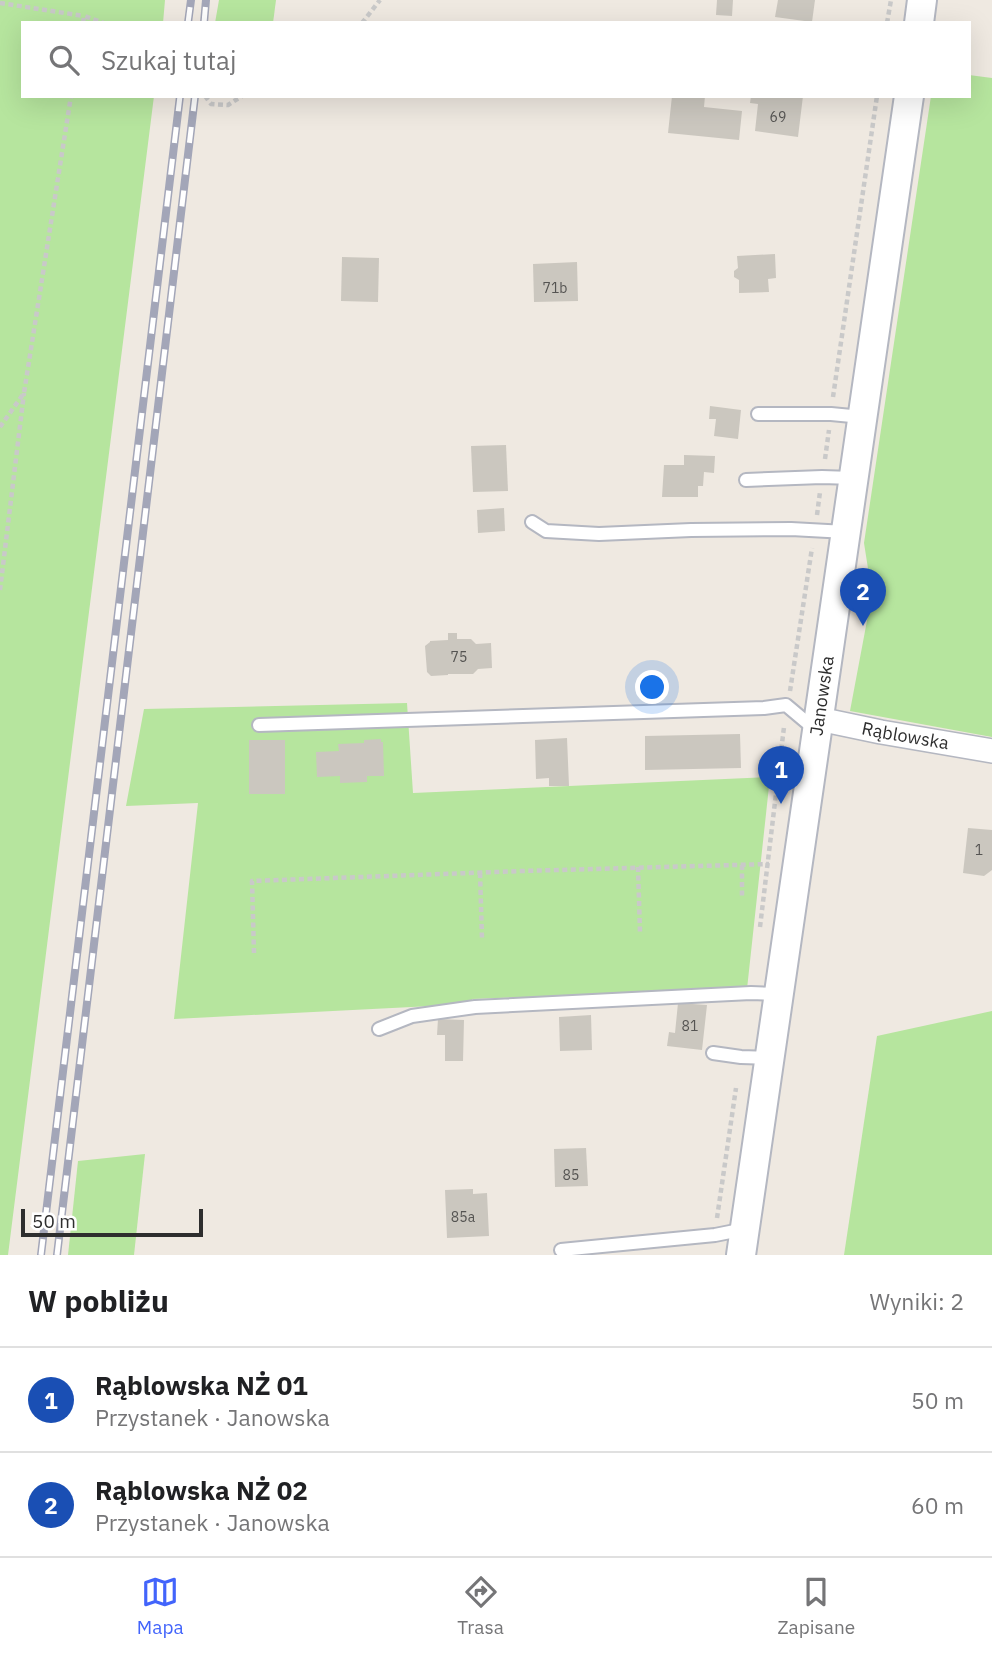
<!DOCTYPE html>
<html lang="pl">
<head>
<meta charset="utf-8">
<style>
	body { margin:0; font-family:"IBM Plex Sans",sans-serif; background:#f6f6f6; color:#202124 }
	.scale { position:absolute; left:21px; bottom:18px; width:182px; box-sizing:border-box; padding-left:7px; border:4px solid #2e2e2e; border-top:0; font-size:19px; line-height:24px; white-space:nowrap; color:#2e2e2e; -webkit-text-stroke:5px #fff; paint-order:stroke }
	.you { position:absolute; left:653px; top:688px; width:24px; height:24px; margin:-18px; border:5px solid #fff; border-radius:50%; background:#1a73e8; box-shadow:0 0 0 10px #1a73e833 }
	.badge { display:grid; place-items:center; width:46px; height:46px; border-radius:50%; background:#4264fb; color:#fff; font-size:23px; font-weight:700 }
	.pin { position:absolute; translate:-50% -58px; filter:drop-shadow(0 2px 4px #0008) }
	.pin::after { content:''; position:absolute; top:37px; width:24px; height:21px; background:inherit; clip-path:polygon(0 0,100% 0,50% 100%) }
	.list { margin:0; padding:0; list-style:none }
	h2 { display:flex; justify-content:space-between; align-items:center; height:91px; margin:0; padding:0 28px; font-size:30px }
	h2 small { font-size:23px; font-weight:400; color:#757577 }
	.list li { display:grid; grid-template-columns:46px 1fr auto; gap:21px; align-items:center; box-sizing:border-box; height:105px; padding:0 28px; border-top:2px solid #e0e0e0 }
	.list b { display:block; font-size:26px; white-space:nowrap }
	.list p { margin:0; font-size:23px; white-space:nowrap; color:#757577 }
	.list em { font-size:23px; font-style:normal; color:#757577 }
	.icon { flex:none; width:38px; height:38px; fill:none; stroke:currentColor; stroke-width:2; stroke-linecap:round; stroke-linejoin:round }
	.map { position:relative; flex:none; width:992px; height:1255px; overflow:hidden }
	.search { position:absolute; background:#fff; box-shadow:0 7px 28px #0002; left:21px; right:21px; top:21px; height:77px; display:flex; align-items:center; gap:18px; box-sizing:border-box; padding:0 24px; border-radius:0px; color:#757577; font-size:26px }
	.sheet { height:301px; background:#fff }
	nav { display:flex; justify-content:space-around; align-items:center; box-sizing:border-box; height:98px; border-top:2px solid #e0e0e0; background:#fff; font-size:19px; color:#757577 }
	nav a { display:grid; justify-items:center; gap:4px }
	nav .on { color:#4264fb }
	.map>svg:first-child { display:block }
</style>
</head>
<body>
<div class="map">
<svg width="992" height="1255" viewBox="0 0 992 1255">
	<rect width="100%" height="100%" fill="#efe9e1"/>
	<g fill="#b6e59e">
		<path d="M0,0H165L163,23H23V96H154L8,1255H0Z"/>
		<path d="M219,0H276L273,23H215Z"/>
		<path d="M969,75L992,78V737L850,711L872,594L864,543L931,96H969Z"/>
		<path d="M407,703L413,793L770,777L747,989L472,999L471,1004L174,1019L198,803L126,806L144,709Z"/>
		<path d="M992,1011V1255H844L877,1036Z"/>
		<path d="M145,1154L134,1255H68L78,1161Z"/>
	</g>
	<g fill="#cbc7bf">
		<path d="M717,0H733L732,16L716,15Z"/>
		<path d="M778,0H815L812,22L775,17Z"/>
		<path d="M672,96H705L704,107L742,111L739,140L668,133Z"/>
		<path d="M751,96H803L798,137L755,131L758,104L750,103Z"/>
		<path d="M775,254L776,278L768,279L769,292L739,293V280L734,277V271L738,268L737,256Z"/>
		<path d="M342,257L379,258L378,302L341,301Z"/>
		<path d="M577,262L578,301L534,302L533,264Z"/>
		<path d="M710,406L741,410L738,439L714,436L716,419H709Z"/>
		<path d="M506,445L508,491L473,492L471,446Z"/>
		<path d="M684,455L715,456L714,473L704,472L703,486H698V497H662L664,465H684Z"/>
		<path d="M504,508L505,531L478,533L477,510Z"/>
		<path d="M448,633H457V639H471L476,644L491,643L492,668L478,669L473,674H448V675L431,676L427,672L425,646L430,642V641L448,640Z"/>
		<path d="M740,734L741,768L645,770V736Z"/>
		<path d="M567,738L569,786H549V778L536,779L535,740Z"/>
		<path d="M381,739V742H383L384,776H367V782L340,783V776L317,777L316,752L339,751L338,744L364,743V740Z"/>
		<rect x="249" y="740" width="36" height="54"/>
		<path d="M968,828L992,830V870L984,876L963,873Z"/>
		<path d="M678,1003L707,1005L702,1050L667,1046L669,1032L675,1033Z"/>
		<path d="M591,1015L592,1050L560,1051L559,1017Z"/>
		<path d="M438,1019L464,1020L463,1061H445V1035H437Z"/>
		<path d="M586,1148L588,1186L555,1187L554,1149Z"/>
		<path d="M473,1189V1194L487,1193L489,1236L447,1238L445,1190Z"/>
	</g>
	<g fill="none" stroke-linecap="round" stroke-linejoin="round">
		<g stroke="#b4b7c1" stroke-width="16">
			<g id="service">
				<path d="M758,414H831L862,417"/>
				<path d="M746,480L822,477L853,478"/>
				<path d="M532,522L546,531L599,534L691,530L791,529L846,532"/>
				<path d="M259,725L764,708L786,705L817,731"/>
				<path d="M379,1029L412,1016L475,1007L751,993L779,994"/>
				<path d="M713,1053L741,1057L770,1058"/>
				<path d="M561,1250L715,1235L745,1229"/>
			</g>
		</g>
		<g stroke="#b4b7c1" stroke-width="26">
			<g id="minor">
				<path id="s1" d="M819,719L881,732L992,751"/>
			</g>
		</g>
		<g stroke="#b4b7c1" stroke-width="32">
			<g id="tertiary">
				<path d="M919,23L922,0"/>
				<path id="s2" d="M741,1255L909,96"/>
			</g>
		</g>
		<g stroke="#c9c9c9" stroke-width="4.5" stroke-dasharray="5 3.5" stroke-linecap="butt">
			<path d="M0,3L84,16"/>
			<path d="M83,23L84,16L104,23"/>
			<path d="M362,23L380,0"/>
			<path d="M887,23L891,0"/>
			<path d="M205,96L211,104L228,105L242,96"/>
			<path d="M833,397L877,96"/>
			<path d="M0,427L24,393L71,96"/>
			<path d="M825,459L829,430"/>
			<path d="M817,515L820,492"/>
			<path d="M0,590L24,393"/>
			<path d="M790,691L812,548"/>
			<path d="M742,865V899"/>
			<path d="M638,867L640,932"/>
			<path d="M480,873L482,938"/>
			<path d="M760,927L784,727"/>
			<path d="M254,953L252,881L523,871L769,864"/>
			<path d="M717,1218L736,1088"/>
		</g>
		<use href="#service" stroke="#fff" stroke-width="12"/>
		<use href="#minor" stroke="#fff" stroke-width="23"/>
		<use href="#tertiary" stroke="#fff" stroke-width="28"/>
		<g stroke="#a3a6b8" stroke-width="8">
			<g id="rail">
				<path d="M188,23L191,0"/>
				<path d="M204,23L206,0"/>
				<path d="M41,1255L180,96"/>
				<path d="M57,1255L195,96"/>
			</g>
		</g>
		<use href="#rail" stroke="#fff" stroke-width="5" stroke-dasharray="16" stroke-linecap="butt"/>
	</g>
	<g text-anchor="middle" stroke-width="6" stroke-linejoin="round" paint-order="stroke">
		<g font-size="14" fill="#555452">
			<text x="778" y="122">69</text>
			<text x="555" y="293">71b</text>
			<text x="459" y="662">75</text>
			<text x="979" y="855">1</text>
			<text x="690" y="1031">81</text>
			<text x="571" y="1180">85</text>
			<text x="463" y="1222">85a</text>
		</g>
		<g font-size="18" fill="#2e2e2e" stroke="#fff">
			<text dy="6" stroke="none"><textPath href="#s2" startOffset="565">Janowska</textPath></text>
			<text dy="6" stroke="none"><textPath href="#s1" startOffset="88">Rąblowska</textPath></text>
		</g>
	</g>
</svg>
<div class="scale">50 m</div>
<div class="you"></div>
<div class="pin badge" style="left:781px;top:804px;background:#1a4fb4">1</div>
<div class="pin badge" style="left:863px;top:626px;background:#1a4fb4">2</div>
<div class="search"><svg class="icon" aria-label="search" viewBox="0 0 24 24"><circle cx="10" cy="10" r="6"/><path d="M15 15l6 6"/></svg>Szukaj tutaj</div>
</div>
<section class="sheet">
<h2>W pobliżu<small>Wyniki: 2</small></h2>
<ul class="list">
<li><span class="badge" style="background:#1a4fb4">1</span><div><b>Rąblowska NŻ 01</b><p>Przystanek · Janowska</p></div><em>50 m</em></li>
<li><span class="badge" style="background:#1a4fb4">2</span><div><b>Rąblowska NŻ 02</b><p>Przystanek · Janowska</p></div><em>60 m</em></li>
</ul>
</section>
<nav>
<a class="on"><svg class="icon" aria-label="map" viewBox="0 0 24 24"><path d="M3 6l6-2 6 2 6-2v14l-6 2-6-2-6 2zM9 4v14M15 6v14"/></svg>Mapa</a>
<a><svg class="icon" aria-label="directions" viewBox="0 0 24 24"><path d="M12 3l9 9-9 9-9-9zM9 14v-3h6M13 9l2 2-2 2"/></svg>Trasa</a>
<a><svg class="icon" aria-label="saved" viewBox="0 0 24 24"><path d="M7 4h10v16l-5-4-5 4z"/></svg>Zapisane</a>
</nav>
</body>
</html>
